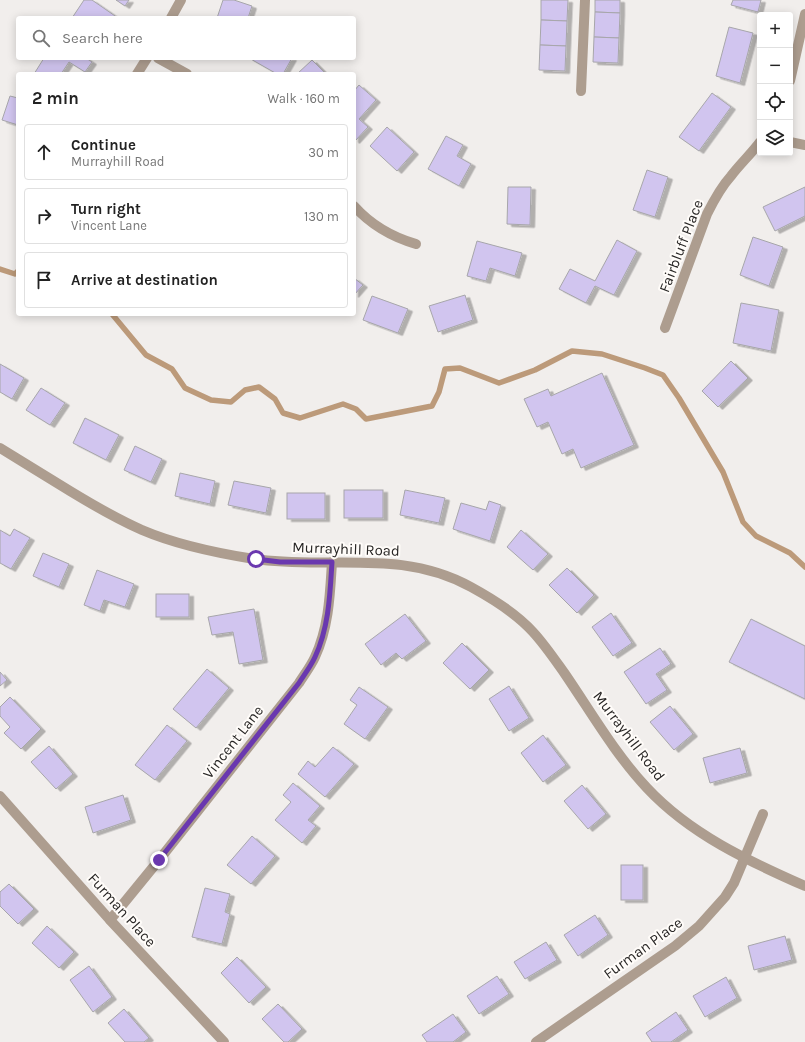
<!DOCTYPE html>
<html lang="en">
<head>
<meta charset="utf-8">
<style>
	body { margin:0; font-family:Karla,sans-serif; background:#f6f6f6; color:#222 }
	.controls { position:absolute; right:12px; top:12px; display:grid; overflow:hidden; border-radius:4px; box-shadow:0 2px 10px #0003 }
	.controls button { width:36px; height:36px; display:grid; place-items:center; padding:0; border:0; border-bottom:1px solid #e0e0e0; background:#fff; color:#222; font:20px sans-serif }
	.stop { position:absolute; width:12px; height:12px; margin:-9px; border:3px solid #6a38af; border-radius:50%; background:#fff }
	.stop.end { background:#6a38af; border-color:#fff; box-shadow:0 1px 4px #0008 }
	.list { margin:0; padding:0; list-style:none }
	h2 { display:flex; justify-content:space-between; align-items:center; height:52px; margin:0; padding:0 16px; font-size:17px }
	h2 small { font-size:13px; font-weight:400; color:#767676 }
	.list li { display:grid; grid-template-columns:26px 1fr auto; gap:12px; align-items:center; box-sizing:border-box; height:56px; margin:0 8px 8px; padding:0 8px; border:1px solid #e0e0e0; border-radius:4px }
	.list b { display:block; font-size:15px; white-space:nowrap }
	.list p { margin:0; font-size:13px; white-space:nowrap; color:#767676 }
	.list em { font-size:13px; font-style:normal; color:#767676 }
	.icon { flex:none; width:22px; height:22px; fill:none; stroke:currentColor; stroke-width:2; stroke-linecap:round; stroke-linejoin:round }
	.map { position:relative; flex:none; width:805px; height:1042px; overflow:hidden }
	.search { position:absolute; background:#fff; box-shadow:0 2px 10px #0003; left:16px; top:16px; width:340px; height:44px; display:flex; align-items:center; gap:10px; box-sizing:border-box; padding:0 14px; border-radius:4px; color:#767676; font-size:15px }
	.panel { position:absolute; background:#fff; box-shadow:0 2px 10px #0003; left:16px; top:72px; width:340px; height:244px; border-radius:4px }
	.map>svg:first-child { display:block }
</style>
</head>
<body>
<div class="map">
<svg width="805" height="1042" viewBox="0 0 805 1042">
	<defs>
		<filter id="shadow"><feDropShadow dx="4.5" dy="2.5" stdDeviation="0" flood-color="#0004"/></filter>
	</defs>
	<rect width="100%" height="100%" fill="#f1eeec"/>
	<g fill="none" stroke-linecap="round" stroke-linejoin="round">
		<g stroke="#bc9a7a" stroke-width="5.5">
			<path d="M0,269L15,274L18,271"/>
			<path d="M112,314L146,355L172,369L185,388L211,400L231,402L245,390L259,387L275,399L283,413L300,418L343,404L356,409L366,419L432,406L439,392L445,369L460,368L499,383L535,370L572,351L602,354L645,368L663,375L679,398L723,472L743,522L756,536L790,553L805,567"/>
		</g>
	</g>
	<g fill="#d1c5ef" stroke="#a7a6aa" filter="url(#shadow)">
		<path d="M84,0H92L118,18H72Z"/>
		<path d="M116,0H129L125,6Z"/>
		<path d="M223,0H234L252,6L248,18H217Z"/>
		<path d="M541,0H568L567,21L541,20Z"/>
		<path d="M595,0H620V13L595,12Z"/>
		<path d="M733,0H761L758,12L731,5Z"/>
		<path d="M595,12L620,13L619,38L594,37Z"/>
		<path d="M541,20L567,21L566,46L540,45Z"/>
		<path d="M729,27L753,33L740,83L716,76Z"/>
		<path d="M594,37L619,38L618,63L593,62Z"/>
		<path d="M540,45L566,46L565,71L539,70Z"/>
		<path d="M44,58H86L92,62L85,72L69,62L61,74H34Z"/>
		<path d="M249,58H292L283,74H277Z"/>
		<path d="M312,60L326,74H297Z"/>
		<path d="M359,85L376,100L359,119L368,127L355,141L354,140V91Z"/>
		<path d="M712,93L731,107L699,151L679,137Z"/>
		<path d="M10,96L18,98V125L2,120Z"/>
		<path d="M387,127L414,152L397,171L370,146Z"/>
		<path d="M446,136L463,145L457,156L471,164L459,186L428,169Z"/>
		<path d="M647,170L668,177L655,217L633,210Z"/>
		<path d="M508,187H531L530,225L507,224Z"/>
		<path d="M805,187V216L775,231L763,207Z"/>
		<path d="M753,237L783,247L769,286L740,275Z"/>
		<path d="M617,240L637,251L614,295L595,286L586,303L559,289L570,269L595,281Z"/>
		<path d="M477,241L522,253L515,276L490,268L486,281L467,276Z"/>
		<path d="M354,278L363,285L354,295Z"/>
		<path d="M465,295L473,320L438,332L429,306Z"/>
		<path d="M372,296L408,309L398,333L363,320Z"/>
		<path d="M741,303L779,310L771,351L733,343Z"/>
		<path d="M731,361L748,378L718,407L702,391Z"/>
		<path d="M0,364L24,378L12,399L0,392Z"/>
		<path d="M602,373L634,445L581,468L573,449L562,454L548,422L537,427L524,399L548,389L551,396Z"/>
		<path d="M41,388L65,403L50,425L26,410Z"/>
		<path d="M85,418L119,435L106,460L73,443Z"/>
		<path d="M135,446L162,459L151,482L124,470Z"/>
		<path d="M180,473L215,481L210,504L175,496Z"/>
		<path d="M234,481L271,488L266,513L228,505Z"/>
		<rect x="344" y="490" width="39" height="28"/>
		<path d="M405,490L445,498L439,523L400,515Z"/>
		<rect x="287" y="493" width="38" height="26"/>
		<path d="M489,501L501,505L490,541L453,529L461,503L486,510Z"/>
		<path d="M14,529L30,538L11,569L0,563V530L10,536Z"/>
		<path d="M521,530L548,554L533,570L507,547Z"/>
		<path d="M43,553L69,564L59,587L33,576Z"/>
		<path d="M567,568L594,595L577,613L549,585Z"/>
		<path d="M97,570L134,584L125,607L104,600L100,611L84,605Z"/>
		<rect x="156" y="594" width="33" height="23"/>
		<path d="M254,609L263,660L239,664L233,632L212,635L208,617Z"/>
		<path d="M611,613L632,643L613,656L592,627Z"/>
		<path d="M405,614L426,641L402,659L396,653L381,665L365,644Z"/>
		<path d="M751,619L805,646V699L729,662Z"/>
		<path d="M462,643L489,670L470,689L443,663Z"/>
		<path d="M660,648L671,664L656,674L667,690L646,704L624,672Z"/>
		<path d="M207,669L229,688L196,728L173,709Z"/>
		<path d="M0,672L7,680L0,686Z"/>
		<path d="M509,686L529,718L509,731L489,699Z"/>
		<path d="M359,687L388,707L365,739L344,724L357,705L350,700Z"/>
		<path d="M10,697L41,729L21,749L4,733L10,727L0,716V707Z"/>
		<path d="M670,706L693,734L674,750L650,722Z"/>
		<path d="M167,725L187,741L155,780L135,765Z"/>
		<path d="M543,735L566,765L543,782L521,753Z"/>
		<path d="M49,746L73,774L56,789L31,762Z"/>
		<path d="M333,747L354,764L325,797L298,774L308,761L315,767Z"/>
		<path d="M740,748L747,773L710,783L703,758Z"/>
		<path d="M293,783L320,806L308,820L316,826L302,843L275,820L291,802L283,795Z"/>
		<path d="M582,785L606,814L588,829L564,801Z"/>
		<path d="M123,795L131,820L93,833L85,807Z"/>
		<path d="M252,836L275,856L251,884L227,865Z"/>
		<rect x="621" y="865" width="22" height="35"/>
		<path d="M9,884L34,909L18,924L0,906V892Z"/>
		<path d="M205,888L230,894L225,912L230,914L222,944L192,937Z"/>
		<path d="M595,915L608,935L578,956L564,935Z"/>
		<path d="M47,926L74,952L59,968L32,943Z"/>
		<path d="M785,936L792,960L754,970L748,946Z"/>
		<path d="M546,942L557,960L525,979L514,962Z"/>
		<path d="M237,957L266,987L249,1003L221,973Z"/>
		<path d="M89,966L112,997L93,1012L70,980Z"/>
		<path d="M497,976L509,994L479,1014L467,996Z"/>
		<path d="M726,977L737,998L705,1017L693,996Z"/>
		<path d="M278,1004L302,1029L288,1042H284L262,1019Z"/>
		<path d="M124,1009L149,1038L144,1042H125L108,1023Z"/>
		<path d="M676,1012L688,1030L671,1042H652L646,1033Z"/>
		<path d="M453,1014L466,1032L453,1042H427L422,1035Z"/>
	</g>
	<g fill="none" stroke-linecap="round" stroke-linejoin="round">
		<g stroke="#ad9d8f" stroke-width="10">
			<path d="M171,18L181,0"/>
			<path d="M158,58L187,74"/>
			<path d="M137,74L147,58"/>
			<path d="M790,81L805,14"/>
			<path d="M581,91L585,0"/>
			<path d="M790,142L805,145"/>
			<path d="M354,206C371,225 392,237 416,244"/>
			<path d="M665,328L707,214C714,200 721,187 731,176C740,164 751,154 760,142"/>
			<path d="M0,448C23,462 47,477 70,491C93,505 117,519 142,530C177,545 216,553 254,559C328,570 401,548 471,587C493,599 516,613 533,632C545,645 555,660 565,674C591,712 615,754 647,788C690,834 748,861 805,886"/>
			<path d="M0,796L110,920L224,1042"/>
			<path d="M110,920L159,860L299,683C304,675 311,666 315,657C329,627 330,594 332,562"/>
			<path d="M536,1042L675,946L699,926L725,897L734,883L763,814"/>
		</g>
	</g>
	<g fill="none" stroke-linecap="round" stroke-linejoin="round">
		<path stroke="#6a38af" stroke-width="5" d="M159,860L299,683C304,675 311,666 315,657C329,627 330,594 332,562H280L256,559"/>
	</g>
	<g text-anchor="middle" stroke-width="4" stroke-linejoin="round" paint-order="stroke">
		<g font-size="15" fill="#282625" stroke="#fffcf9">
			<text transform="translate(681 246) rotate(-69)" y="5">Fairbluff Place</text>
			<text transform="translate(346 549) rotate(2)" y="5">Murrayhill Road</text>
			<text transform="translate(629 736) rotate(53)" y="5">Murrayhill Road</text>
			<text transform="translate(233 742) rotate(-52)" y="5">Vincent Lane</text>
			<text transform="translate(122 910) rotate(48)" y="5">Furman Place</text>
			<text transform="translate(643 948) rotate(-36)" y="5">Furman Place</text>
		</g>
	</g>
</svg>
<div class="controls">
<button>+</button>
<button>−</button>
<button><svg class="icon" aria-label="locate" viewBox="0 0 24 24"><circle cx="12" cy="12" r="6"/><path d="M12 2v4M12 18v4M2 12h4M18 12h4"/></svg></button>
<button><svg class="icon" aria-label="layers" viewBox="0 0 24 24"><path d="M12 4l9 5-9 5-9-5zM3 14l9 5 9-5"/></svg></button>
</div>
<div class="stop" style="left:256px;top:559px"></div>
<div class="stop end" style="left:159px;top:860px"></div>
<div class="search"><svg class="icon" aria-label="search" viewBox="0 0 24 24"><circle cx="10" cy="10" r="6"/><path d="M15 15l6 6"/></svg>Search here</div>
<section class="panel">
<h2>2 min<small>Walk · 160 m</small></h2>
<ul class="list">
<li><svg class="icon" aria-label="ahead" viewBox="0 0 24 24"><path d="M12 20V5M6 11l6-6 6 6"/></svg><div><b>Continue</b><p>Murrayhill Road</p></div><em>30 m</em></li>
<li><svg class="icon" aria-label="right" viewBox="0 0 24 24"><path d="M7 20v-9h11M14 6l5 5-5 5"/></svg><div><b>Turn right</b><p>Vincent Lane</p></div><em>130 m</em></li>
<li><svg class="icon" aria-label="arrive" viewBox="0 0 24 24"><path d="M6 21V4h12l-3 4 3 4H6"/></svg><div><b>Arrive at destination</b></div></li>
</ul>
</section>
</div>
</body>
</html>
